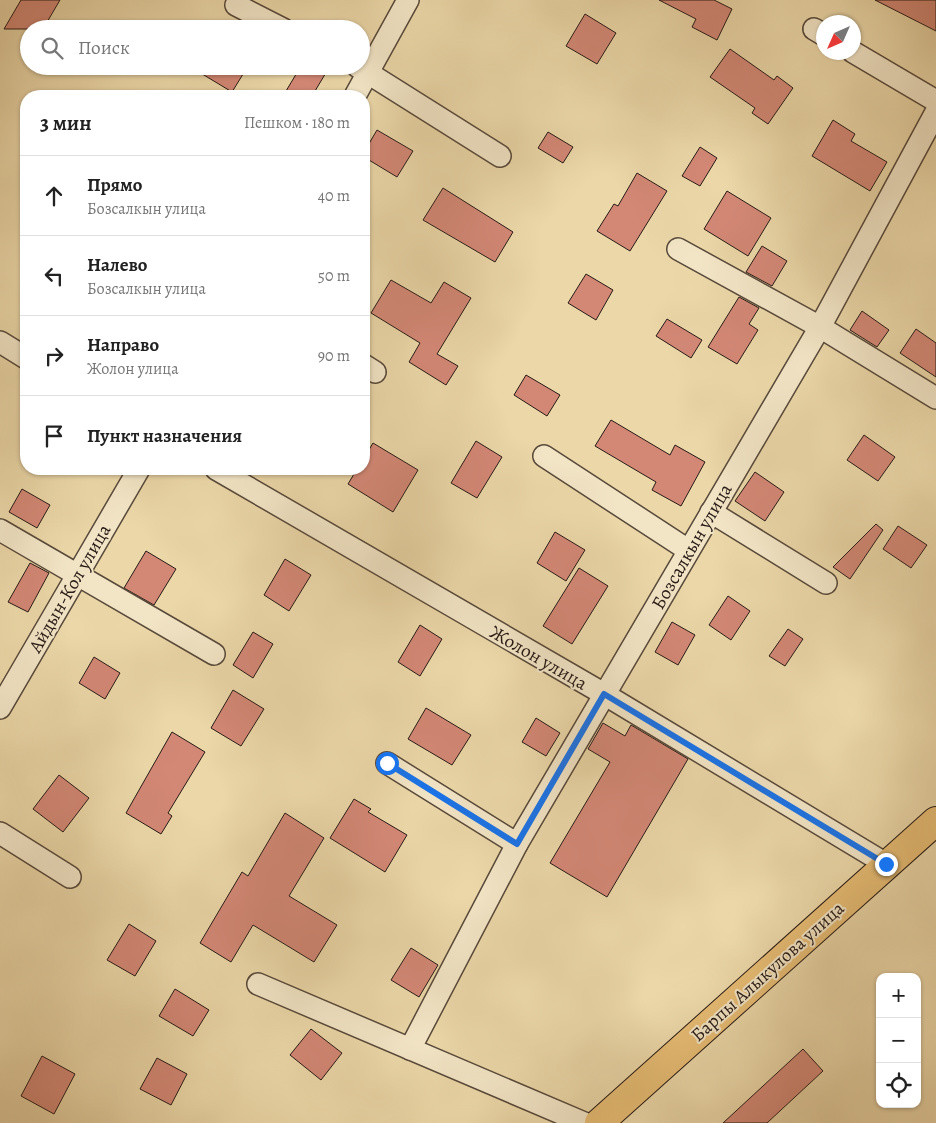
<!DOCTYPE html>
<html lang="ru">
<head>
<meta charset="utf-8">
<style>
	body { margin:0; font-family:Alegreya,serif; background:#f6f6f6; color:#222 }
	.controls { position:absolute; right:15px; bottom:15px; display:grid; overflow:hidden; border-radius:10px; box-shadow:0 1px 4px #0004 }
	.controls button { width:45px; height:45px; display:grid; place-items:center; padding:0; border:0; border-bottom:1px solid #e0e0e0; background:#fff; color:#222; font:25px sans-serif }
	.compass { position:absolute; left:816px; top:15px; width:45px; height:45px; border-radius:50%; background:#fff; box-shadow:0 1px 4px #0004; rotate:225deg }
	.stop { position:absolute; width:15px; height:15px; margin:-11px; border:4px solid #1a73e8; border-radius:50%; background:#fff }
	.stop.end { background:#1a73e8; border-color:#fff; box-shadow:0 1px 5px #0008 }
	.list { margin:0; padding:0; list-style:none }
	h2 { display:flex; justify-content:space-between; align-items:center; height:65px; margin:0; padding:0 20px; font-size:21px }
	h2 small { font-size:16px; font-weight:400; color:#767676 }
	.list li { display:grid; grid-template-columns:32px 1fr auto; gap:15px; align-items:center; box-sizing:border-box; height:80px; padding:0 20px; border-top:1px solid #e0e0e0 }
	.list b { display:block; font-size:19px; white-space:nowrap }
	.list p { margin:0; font-size:16px; white-space:nowrap; color:#767676 }
	.list em { font-size:16px; font-style:normal; color:#767676 }
	.icon { flex:none; width:28px; height:28px; fill:none; stroke:currentColor; stroke-width:2; stroke-linecap:round; stroke-linejoin:round }
	.map { position:relative; flex:none; width:936px; height:1123px; overflow:hidden }
	.search { position:absolute; background:#fff; box-shadow:0 1px 4px #0004; left:20px; top:20px; width:350px; height:55px; display:flex; align-items:center; gap:12px; box-sizing:border-box; padding:0 18px; border-radius:28px; color:#767676; font-size:19px }
	.panel { position:absolute; background:#fff; box-shadow:0 1px 4px #0004; left:20px; top:90px; width:350px; height:385px; border-radius:20px }
	.map>svg:first-child { display:block }
</style>
</head>
<body>
<div class="map">
<svg width="936" height="1123" viewBox="0 0 936 1123">
	<rect width="100%" height="100%" fill="#ebd7a8"/>
	<filter id="stains"><feTurbulence type="fractalNoise" baseFrequency=".004" numOctaves="4"/><feColorMatrix values="0 0 0 0 .2 0 0 0 0 .09 0 0 0 0 .02 0 0 0 .5 -.17"/></filter>
	<radialGradient id="worn" r=".72"><stop offset=".6" stop-color="#630" stop-opacity="0"/><stop offset="1" stop-color="#630" stop-opacity=".3"/></radialGradient>
	<g fill="#d38876" stroke="#271a15">
		<path d="M21,0H60L43,29H4Z"/>
		<path d="M659,0H714L732,9L717,40L692,27L696,19Z"/>
		<path d="M875,0H936V31Z"/>
		<path d="M585,14L616,33L597,64L566,46Z"/>
		<path d="M730,49L774,80L777,76L793,88L768,124L752,113L755,108L710,77Z"/>
		<path d="M189,66H248L232,92Z"/>
		<path d="M301,66H330L312,96H283Z"/>
		<path d="M833,120L855,134L851,141L887,162L870,191L812,156Z"/>
		<path d="M377,130L413,151L397,177L364,157V152Z"/>
		<path d="M548,132L573,147L563,163L538,148Z"/>
		<path d="M700,147L717,158L700,186L682,176Z"/>
		<path d="M637,173L667,191L630,251L597,231L614,204L618,206Z"/>
		<path d="M443,188L513,232L495,262L423,220Z"/>
		<path d="M727,191L771,218L748,256L704,229Z"/>
		<path d="M762,246L787,261L772,286L746,272Z"/>
		<path d="M586,274L613,290L596,320L568,303Z"/>
		<path d="M391,280L431,303L444,282L471,298L437,354L458,366L446,385L409,362L420,343L371,313Z"/>
		<path d="M739,297L759,308L749,324L758,330L737,364L708,347Z"/>
		<path d="M862,311L889,330L877,347L850,330Z"/>
		<path d="M667,319L702,340L691,358L656,336Z"/>
		<path d="M916,329L936,343V377L900,353Z"/>
		<path d="M526,375L560,395L547,416L514,395Z"/>
		<path d="M611,420L670,455L675,445L705,462L681,506L652,490L656,482L595,446Z"/>
		<path d="M864,435L895,457L878,481L847,460Z"/>
		<path d="M476,441L502,457L477,498L451,483Z"/>
		<path d="M373,443L418,470L393,512L348,484L357,469H364V458Z"/>
		<path d="M755,472L784,492L765,521L735,501Z"/>
		<path d="M22,489L50,505L37,528L9,512Z"/>
		<path d="M876,524L883,530L850,579L833,567Z"/>
		<path d="M898,526L927,545L911,568L883,549Z"/>
		<path d="M555,532L585,550L566,581L537,563Z"/>
		<path d="M146,551L176,569L154,605L124,588Z"/>
		<path d="M285,559L311,575L289,611L264,595Z"/>
		<path d="M30,563L49,573L28,612L8,602Z"/>
		<path d="M579,568L608,586L572,644L543,626Z"/>
		<path d="M728,596L750,611L731,640L709,625Z"/>
		<path d="M672,622L695,635L678,665L655,652Z"/>
		<path d="M420,625L442,639L420,676L398,662Z"/>
		<path d="M788,629L803,639L785,666L769,656Z"/>
		<path d="M253,632L273,644L253,678L233,665Z"/>
		<path d="M94,657L120,673L105,699L79,683Z"/>
		<path d="M233,690L264,709L241,746L211,728Z"/>
		<path d="M426,708L471,735L452,765L408,739Z"/>
		<path d="M536,718L560,733L546,756L522,742Z"/>
		<path d="M603,723L625,736L631,725L688,759L607,897L550,863L610,762L588,749Z"/>
		<path d="M172,732L205,752L168,813L172,816L161,834L126,813Z"/>
		<path d="M59,775L89,798L63,832L33,809Z"/>
		<path d="M354,799L371,809L368,812L407,835L385,872L330,838Z"/>
		<path d="M285,813L324,838L289,896L337,925L314,962L253,925L231,962L200,943L242,872L248,876Z"/>
		<path d="M129,924L156,941L135,976L107,960Z"/>
		<path d="M411,948L438,965L419,997L391,980Z"/>
		<path d="M175,989L209,1010L193,1036L159,1016Z"/>
		<path d="M311,1029L342,1053L321,1080L290,1055Z"/>
		<path d="M803,1049L823,1071L767,1123H723Z"/>
		<path d="M42,1056L75,1074L54,1114L21,1096Z"/>
		<path d="M157,1058L187,1074L171,1105L140,1089Z"/>
	</g>
	<g fill="none" stroke-linecap="round" stroke-linejoin="round">
		<g stroke="#58493a" stroke-width="24">
			<g id="street">
				<path d="M236,5L283,29"/>
				<path d="M814,29L824,35"/>
				<path d="M853,52L936,101"/>
				<path d="M357,66L500,156"/>
				<path d="M355,96L408,0"/>
				<path d="M678,249L820,327L936,398"/>
				<path d="M0,342L26,358"/>
				<path d="M364,365L375,372"/>
				<path d="M544,456L688,550"/>
				<path d="M216,469L604,694L886,864"/>
				<path d="M711,512L826,583"/>
				<path d="M0,530L214,654"/>
				<path d="M0,708L139,469"/>
				<path d="M387,763L517,844L820,327L936,112"/>
				<path d="M0,833L70,877"/>
				<path d="M258,984L584,1123"/>
				<path d="M410,1049L517,844"/>
			</g>
		</g>
		<g stroke="#271a15" stroke-width="30">
			<path id="primary" d="M599,1123L936,821"/>
		</g>
		<use href="#street" stroke="#f2e5c6" stroke-width="21"/>
		<use href="#primary" stroke="#e6bc74" stroke-width="28"/>
	</g>
	<g fill="none" stroke-linecap="round" stroke-linejoin="round">
		<path stroke="#1a73e8" stroke-width="6" d="M387,763L517,844L604,694L886,864"/>
	</g>
	<g text-anchor="middle" stroke-width="4" stroke-linejoin="round" paint-order="stroke">
		<g font-size="19" fill="#271a15" stroke="#f2e5c6">
			<text transform="translate(691 546) rotate(-60)" y="7">Бозсалкын улица</text>
			<text transform="translate(69 588) rotate(-60)" y="7">Айдын-Кол улица</text>
			<text transform="translate(539 657) rotate(30)" y="7">Жолон улица</text>
			<text transform="translate(767 971) rotate(-42)" y="7">Барпы Алыкулова улица</text>
		</g>
	</g>
	<rect width="100%" height="100%" filter="url(#stains)"/>
	<rect width="100%" height="100%" fill="url(#worn)"/>
</svg>
<div class="controls">
<button>+</button>
<button>−</button>
<button><svg class="icon" aria-label="locate" viewBox="0 0 24 24"><circle cx="12" cy="12" r="6"/><path d="M12 2v4M12 18v4M2 12h4M18 12h4"/></svg></button>
</div>
<svg class="compass" viewBox="-18 -18 36 36"><path d="M0-13l5 13h-10z" fill="#e53935"/><path d="M0 13l5-13h-10z" fill="#767676"/></svg>
<div class="stop" style="left:387px;top:763px"></div>
<div class="stop end" style="left:886px;top:864px"></div>
<div class="search"><svg class="icon" aria-label="search" viewBox="0 0 24 24"><circle cx="10" cy="10" r="6"/><path d="M15 15l6 6"/></svg>Поиск</div>
<section class="panel">
<h2>3 мин<small>Пешком · 180 m</small></h2>
<ul class="list">
<li><svg class="icon" aria-label="ahead" viewBox="0 0 24 24"><path d="M12 20V5M6 11l6-6 6 6"/></svg><div><b>Прямо</b><p>Бозсалкын улица</p></div><em>40 m</em></li>
<li><svg class="icon" aria-label="left" viewBox="0 0 24 24"><path d="M17 20v-9H6M10 6l-5 5 5 5"/></svg><div><b>Налево</b><p>Бозсалкын улица</p></div><em>50 m</em></li>
<li><svg class="icon" aria-label="right" viewBox="0 0 24 24"><path d="M7 20v-9h11M14 6l5 5-5 5"/></svg><div><b>Направо</b><p>Жолон улица</p></div><em>90 m</em></li>
<li><svg class="icon" aria-label="arrive" viewBox="0 0 24 24"><path d="M6 21V4h12l-3 4 3 4H6"/></svg><div><b>Пункт назначения</b></div></li>
</ul>
</section>
</div>
</body>
</html>
